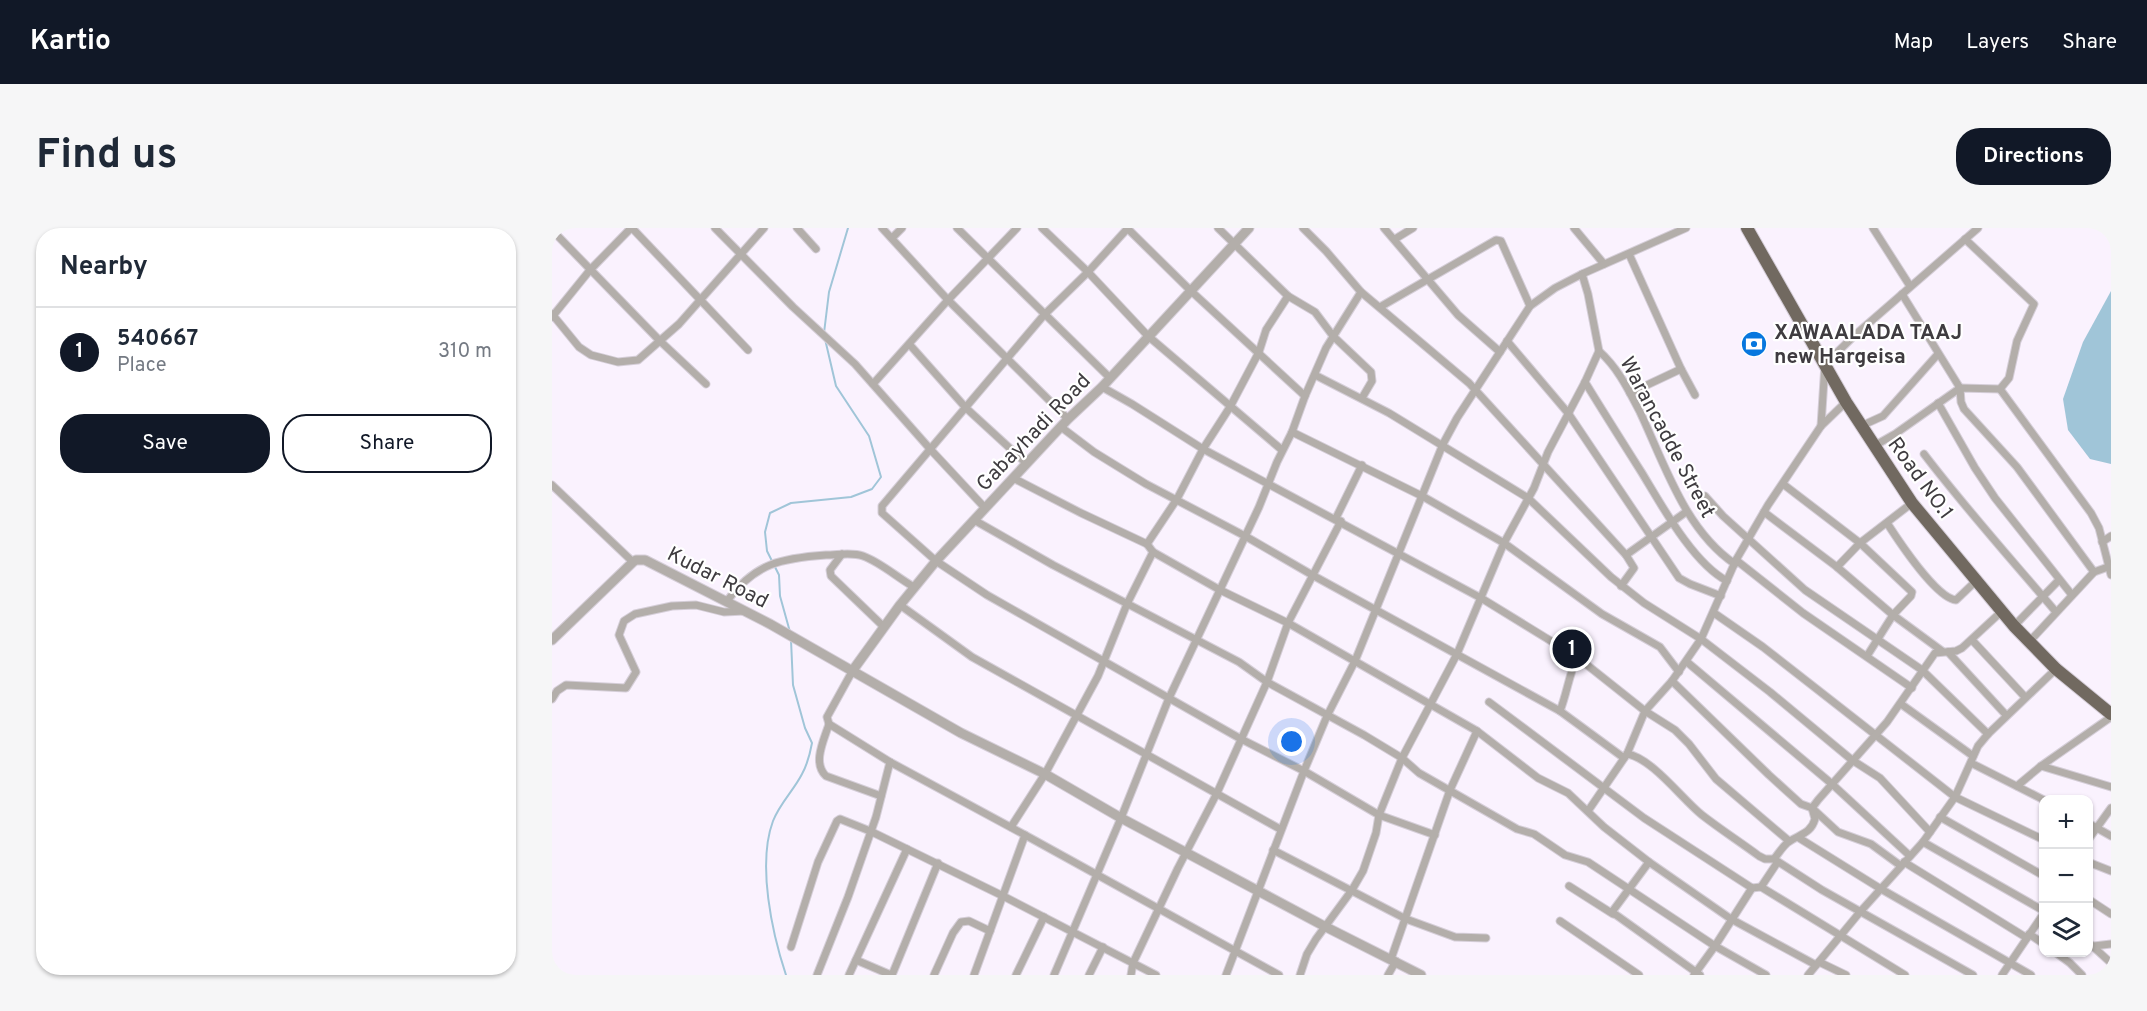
<!DOCTYPE html>
<html lang="en">
<head>
<meta charset="utf-8">
<style>
	body { margin:0; font-family:Overpass,sans-serif; background:#f6f6f7; color:#1f2937 }
	.controls { position:absolute; right:18px; bottom:18px; display:grid; overflow:hidden; border-radius:12px; box-shadow:0 2px 4px #0004 }
	.controls button { width:54px; height:54px; display:grid; place-items:center; padding:0; border:0; border-bottom:2px solid #e0e1e3; background:#fff; color:#1f2937; font:30px sans-serif }
	.you { position:absolute; left:740px; top:514px; width:21px; height:21px; margin:-15px; border:4px solid #fff; border-radius:50%; background:#1a73e8; box-shadow:0 0 0 9px #1a73e833 }
	.badge { display:grid; place-items:center; width:39px; height:39px; border-radius:50%; background:#111827; color:#fff; font-size:20px; font-weight:700 }
	.pin { position:absolute; translate:-50% -50%; border:3px solid #fff; box-shadow:0 2px 6px #0006 }
	.list { margin:0; padding:0; list-style:none }
	h2 { display:flex; justify-content:space-between; align-items:center; height:78px; margin:0; padding:0 24px; font-size:26px }
	h2 small { font-size:20px; font-weight:400; color:#747a83 }
	.list li { display:grid; grid-template-columns:39px 1fr auto; gap:18px; align-items:center; box-sizing:border-box; height:90px; padding:0 24px; border-top:2px solid #e0e1e3 }
	.list b { display:block; font-size:22px; white-space:nowrap }
	.list p { margin:0; font-size:20px; white-space:nowrap; color:#747a83 }
	.list em { font-size:20px; font-style:normal; color:#747a83 }
	.actions { display:flex; gap:12px; padding:18px 24px }
	.actions a { flex:1; padding:14px 0; border:2px solid #111827; border-radius:24px; text-align:center; font-size:21px; color:#111827 }
	.actions .main { background:#111827; color:#fff }
	.icon { flex:none; width:33px; height:33px; fill:none; stroke:currentColor; stroke-width:2; stroke-linecap:round; stroke-linejoin:round }
	.map { position:relative; flex:none; width:1559px; height:747px; overflow:hidden; border-radius:24px }
	header { display:flex; align-items:center; gap:36px; box-sizing:border-box; height:84px; padding:0 30px; background:#111827; color:#fff }
	header strong { font-size:28px }
	nav { display:flex; gap:33px; margin-inline-start:auto; font-size:21px }
	.intro { display:flex; align-items:center; justify-content:space-between; box-sizing:border-box; height:144px; padding:0 36px }
	h1 { margin:0; font-size:42px }
	.button { padding:15px 27px; border-radius:24px; background:#111827; color:#fff; font-size:21px; font-weight:700 }
	main { display:flex; gap:36px; padding:0 36px }
	aside { flex:1; background:#fff; border-radius:24px; box-shadow:0 2px 4px #0004 }
	.map>svg:first-child { display:block }
</style>
</head>
<body>
<header>
<strong>Kartio</strong>
<nav><a>Map</a><a>Layers</a><a>Share</a></nav>
</header>
<div class="intro"><h1>Find us</h1><a class="button">Directions</a></div>
<main>
<aside>
<h2>Nearby<small></small></h2>
<ul class="list">
<li><span class="badge">1</span><div><b>540667</b><p>Place</p></div><em>310 m</em></li>
</ul>
<div class="actions"><a class="main">Save</a><a>Share</a></div>
</aside>
<div class="map">
<svg width="1559" height="747" viewBox="0 0 1559 747">
	<rect width="100%" height="100%" fill="#faf2fe"/>
	<path fill="#a0c5d8" d="M1559,63V236L1538,231L1516,202L1511,171L1531,114Z"/>
	<g fill="none" stroke-linecap="round" stroke-linejoin="round">
		<g stroke="#a0c5d8" stroke-width="2">
			<path d="M272,105L277,64L296,0"/>
			<path d="M238,404L228,368L227,347L215,323L213,304L218,285L239,275L299,269L320,261L329,249L317,208L284,158L273,111"/>
			<path d="M234,747C220,705 205,636 221,593C228,575 242,562 250,546C255,537 258,526 260,515L253,500L241,457L239,412"/>
		</g>
		<g stroke="#d5ced8" stroke-width="9">
			<g id="minor">
				<path d="M80,0L196,122"/>
				<path d="M163,0L241,79L303,136L379,222L433,280"/>
				<path d="M245,0L264,21"/>
				<path d="M330,0L396,72L516,191"/>
				<path d="M405,0L558,150"/>
				<path d="M490,0L536,44L596,108L730,222"/>
				<path d="M575,0L639,63L753,168"/>
				<path d="M576,0L536,44L492,87L330,278V285L384,333L435,367L689,511L752,543L827,587L883,607"/>
				<path d="M666,0L736,68L763,84L781,108L819,144L820,153L810,170"/>
				<path d="M751,0L774,23L809,64L917,155L1074,327L1082,340L1069,358"/>
				<path d="M832,0L906,87L948,124"/>
				<path d="M1022,0L1052,36"/>
				<path d="M1321,0L1358,58"/>
				<path d="M0,2L108,113L154,156"/>
				<path d="M340,10L350,0"/>
				<path d="M843,11L861,0"/>
				<path d="M1077,26L1129,141L1078,165"/>
				<path d="M1350,66L1408,160L1409,174L1412,181L1465,239L1542,344"/>
				<path d="M828,79L944,12L949,13L978,78"/>
				<path d="M0,86L27,119L39,127L66,134L86,132L127,96L212,0"/>
				<path d="M0,89L38,42L79,0"/>
				<path d="M955,113L1016,185L1127,350L1138,356L1169,368"/>
				<path d="M358,117L414,180L474,235"/>
				<path d="M1047,123C1066,140 1076,161 1088,184C1113,237 1133,302 1183,336"/>
				<path d="M1129,141L1143,167"/>
				<path d="M763,147L837,185L976,270L1059,349L1092,375L1149,411L1218,464L1300,532L1328,550L1378,604"/>
				<path d="M1033,154C1052,185 1071,215 1090,245C1110,278 1141,335 1175,353"/>
				<path d="M321,156L396,72L465,0"/>
				<path d="M550,159L580,176L651,221L929,370L1025,429L1093,483L1123,502L1137,516L1164,551L1237,613"/>
				<path d="M1448,161L1539,285L1547,300L1559,347"/>
				<path d="M1386,175L1423,240L1443,270L1520,367"/>
				<path d="M1269,198L1273,136L1302,108L1426,0"/>
				<path d="M1309,198L1331,188L1386,126"/>
				<path d="M509,199L542,224L594,256L693,308L762,348L1008,483L1072,530"/>
				<path d="M740,204L870,268L952,315L1050,386L1108,419L1127,444"/>
				<path d="M1322,218L1343,206L1408,160L1448,161L1457,150L1465,113L1482,76L1413,11"/>
				<path d="M1372,226C1414,281 1460,332 1504,384"/>
				<path d="M461,250L529,285L595,316L601,324L668,362L736,395L925,503L986,550L1016,565L1052,599L1097,634L1179,691L1264,737"/>
				<path d="M1231,256L1308,315L1360,364L1359,368L1341,387L1315,428"/>
				<path d="M0,257L81,334"/>
				<path d="M1153,268L1171,288L1253,362L1370,442L1436,506"/>
				<path d="M1212,284L1285,339L1341,387L1390,423"/>
				<path d="M784,290L810,237"/>
				<path d="M422,292L501,337L687,434L715,454L812,507L850,530L867,545L965,601L982,606L1013,627L1036,634L1163,718L1214,747"/>
				<path d="M1335,295C1346,312 1384,370 1404,372L1424,353"/>
				<path d="M1550,314L1559,308"/>
				<path d="M595,316L625,271L651,221L678,179L707,124L714,102L736,68"/>
				<path d="M290,326L278,342L279,348L332,399"/>
				<path d="M1074,327L1134,284"/>
				<path d="M1184,332L1251,385L1360,460"/>
				<path d="M1285,339L1308,315L1360,275"/>
				<path d="M175,373C203,335 230,330 274,327C286,327 300,324 311,328C328,334 346,350 362,359"/>
				<path d="M348,377L420,429L728,601"/>
				<path d="M1162,385L1211,419L1403,569L1492,612"/>
				<path d="M1462,398L1507,352"/>
				<path d="M1420,412L1473,469"/>
				<path d="M1477,414L1542,344L1556,339"/>
				<path d="M1396,424L1454,487"/>
				<path d="M1135,434L1280,556L1358,628"/>
				<path d="M301,442L275,489L277,496L338,534L473,607"/>
				<path d="M1120,453L1217,547L1249,576L1260,580L1286,604L1319,616L1349,638"/>
				<path d="M0,471L5,463L14,457L74,460L84,444L67,407L72,393L83,386L120,378L144,377L172,384L193,383"/>
				<path d="M937,474L1092,590L1200,660L1209,659L1353,747"/>
				<path d="M1349,476L1421,528"/>
				<path d="M1008,483C1015,465 1017,447 1025,429"/>
				<path d="M277,496C272,512 260,535 274,548L329,568"/>
				<path d="M1075,526C1100,530 1130,571 1150,587C1168,601 1188,614 1207,628L1213,631H1222L1270,662L1421,747"/>
				<path d="M1419,535L1492,572"/>
				<path d="M1489,538L1559,559"/>
				<path d="M1465,558L1489,538L1559,489"/>
				<path d="M1036,583L1075,526L1093,483L1120,453L1149,411L1184,332L1216,277L1269,198L1294,174"/>
				<path d="M1388,589L1492,648"/>
				<path d="M1536,595L1559,608"/>
				<path d="M459,599L493,546L546,448L575,376L601,324"/>
				<path d="M1247,610L1329,661L1479,747"/>
				<path d="M1536,612L1559,580"/>
				<path d="M1371,614L1492,683"/>
				<path d="M721,622L854,691L903,709L934,710"/>
				<path d="M1222,631C1227,625 1232,616 1238,613C1249,606 1259,605 1263,591L1260,580L1266,572L1335,494L1383,425L1404,423L1410,420L1449,384"/>
				<path d="M1097,634L1060,684L1148,747"/>
				<path d="M1352,634L1475,710"/>
				<path d="M1536,634L1559,643"/>
				<path d="M1017,658L1061,686"/>
				<path d="M1209,659L1225,635"/>
				<path d="M1536,671L1559,686"/>
				<path d="M1008,693L1087,747"/>
				<path d="M1477,706L1492,716"/>
				<path d="M1536,714L1559,735"/>
				<path d="M1542,718L1559,716"/>
				<path d="M239,719L266,634L285,593L288,591L318,603L451,668L604,747"/>
				<path d="M1503,724L1518,735L1530,747"/>
				<path d="M839,731L898,562L925,503"/>
				<path d="M304,732L339,747"/>
				<path d="M1267,734L1294,747"/>
				<path d="M265,747L296,669L324,589L338,534"/>
				<path d="M297,747L355,621"/>
				<path d="M340,747L386,635"/>
				<path d="M382,747L401,705L409,694L417,693L438,703"/>
				<path d="M422,747L473,607L727,747"/>
				<path d="M464,747L492,689"/>
				<path d="M502,747L569,590L617,470L707,279L725,234L740,204L753,168L774,120L809,64"/>
				<path d="M537,747L551,719"/>
				<path d="M579,747L581,735L626,640L665,565L715,454L736,395L789,293"/>
				<path d="M674,747L752,543L775,488L803,433L891,216L905,190L978,78L1003,60L1030,46L1134,0"/>
				<path d="M748,747L755,726L764,711L800,662L811,643L824,605L827,587L850,530L905,426L952,315L982,260L996,224L1033,154L1047,123L1036,66L1030,46"/>
				<path d="M836,747L844,733"/>
				<path d="M1142,747L1163,718L1200,660"/>
				<path d="M1256,747L1308,684L1371,614L1403,569L1426,518L1436,506L1504,441"/>
				<path d="M1450,747L1492,685"/>
			</g>
		</g>
		<g stroke="#d5ced8" stroke-width="11">
			<g id="tertiary">
				<path d="M0,412L81,334L84,332H93L218,396L409,505L493,546L569,590L772,698L869,747"/>
				<path d="M301,442L348,377L384,333L516,191L550,159L697,0"/>
			</g>
		</g>
		<g stroke="#d5ced8" stroke-width="14">
			<path id="trunk" d="M1195,0L1294,174L1360,275L1462,398L1504,441L1559,486"/>
		</g>
		<use href="#minor" stroke="#b3aeaa" stroke-width="7"/>
		<use href="#tertiary" stroke="#b3aeaa" stroke-width="9"/>
		<use href="#trunk" stroke="#716960" stroke-width="12"/>
	</g>
	<defs>
		<g id="bank-disc" transform="scale(1.35)"><circle r="9.5" fill="#0777de" stroke="#fff"/><path d="M-6-4H6V4H-6ZM0-2.3a2.3 2.3 0 1 0 0 4.6a2.3 2.3 0 1 0 0-4.6Z" fill="#fff"/></g>
	</defs>
	<g fill-rule="evenodd">
		<use href="#bank-disc" x="1202" y="116"/>
	</g>
	<g text-anchor="middle" stroke-width="4.5" stroke-linejoin="round" paint-order="stroke">
		<g font-size="21" font-weight="bold" fill="#3f3c40" stroke="#fff" text-anchor="start">
			<text x="1222" y="111">XAWAALADA TAAJ<tspan x="1222" dy="24">new Hargeisa</tspan></text>
		</g>
		<g font-size="21" fill="#3f3c40" stroke="#fff">
			<text transform="translate(481 204) rotate(-46)" y="7">Gabayhadi Road</text>
			<text transform="translate(1116 209) rotate(62)" y="7">Warancadde Street</text>
			<text transform="translate(1369 250) rotate(54)" y="7">Road NO.1</text>
			<text transform="translate(166 349) rotate(27)" y="7">Kudar Road</text>
		</g>
	</g>
</svg>
<div class="controls">
<button>+</button>
<button>−</button>
<button><svg class="icon" aria-label="layers" viewBox="0 0 24 24"><path d="M12 4l9 5-9 5-9-5zM3 14l9 5 9-5"/></svg></button>
</div>
<div class="you"></div>
<div class="pin badge" style="left:1020px;top:421px">1</div>
</div>
</main>
</body>
</html>
